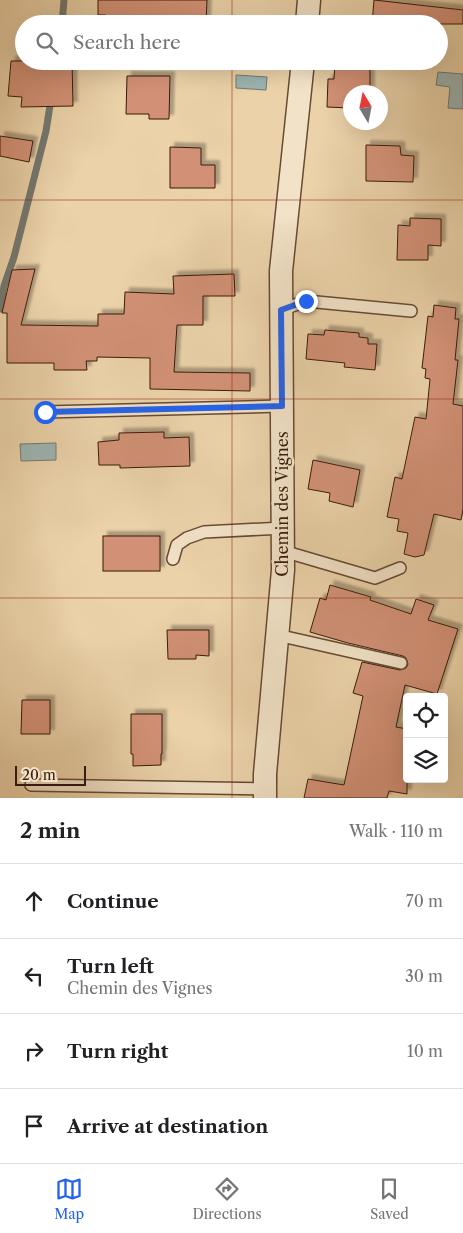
<!DOCTYPE html>
<html lang="en">
<head>
<meta charset="utf-8">
<style>
	body { margin:0; font-family:"Libre Caslon Text",serif; background:#f6f6f6; color:#202124 }
	.controls { position:absolute; right:15px; bottom:15px; display:grid; overflow:hidden; border-radius:5px; box-shadow:0 5px 20px #0002 }
	.controls button { width:45px; height:45px; display:grid; place-items:center; padding:0; border:0; border-bottom:1px solid #e0e0e0; background:#fff; color:#202124; font:25px sans-serif }
	.compass { position:absolute; left:343px; top:85px; width:45px; height:45px; border-radius:50%; background:#fff; box-shadow:0 5px 20px #0002; rotate:350deg }
	.scale { position:absolute; left:15px; bottom:12px; width:71px; box-sizing:border-box; padding-left:5px; border:2px solid #391c0d; border-top:0; font-size:14px; line-height:18px; white-space:nowrap; color:#391c0d; -webkit-text-stroke:4px #f2e2c7; paint-order:stroke }
	.stop { position:absolute; width:15px; height:15px; margin:-11px; border:4px solid #2563eb; border-radius:50%; background:#fff }
	.stop.end { background:#2563eb; border-color:#fff; box-shadow:0 1px 5px #0008 }
	.list { margin:0; padding:0; list-style:none }
	h2 { display:flex; justify-content:space-between; align-items:center; height:65px; margin:0; padding:0 20px; font-size:21px }
	h2 small { font-size:16px; font-weight:400; color:#757577 }
	.list li { display:grid; grid-template-columns:32px 1fr auto; gap:15px; align-items:center; box-sizing:border-box; height:75px; padding:0 20px; border-top:1px solid #e0e0e0 }
	.list b { display:block; font-size:19px; white-space:nowrap }
	.list p { margin:0; font-size:16px; white-space:nowrap; color:#757577 }
	.list em { font-size:16px; font-style:normal; color:#757577 }
	.icon { flex:none; width:28px; height:28px; fill:none; stroke:currentColor; stroke-width:2; stroke-linecap:round; stroke-linejoin:round }
	.map { position:relative; flex:none; width:463px; height:798px; overflow:hidden }
	.search { position:absolute; background:#fff; box-shadow:0 5px 20px #0002; left:15px; right:15px; top:15px; height:55px; display:flex; align-items:center; gap:12px; box-sizing:border-box; padding:0 18px; border-radius:28px; color:#757577; font-size:19px }
	.sheet { height:365px; background:#fff }
	nav { display:flex; justify-content:space-around; align-items:center; box-sizing:border-box; height:70px; border-top:1px solid #e0e0e0; background:#fff; font-size:14px; color:#757577 }
	nav a { display:grid; justify-items:center; gap:2px }
	nav .on { color:#2563eb }
	.map>svg:first-child { display:block }
</style>
</head>
<body>
<div class="map">
<svg width="463" height="798" viewBox="0 0 463 798">
	<defs>
		<filter id="shadow"><feDropShadow dx="4.5" dy="-4.5" stdDeviation="1" flood-color="#0004"/></filter>
	</defs>
	<rect width="100%" height="100%" fill="#ebd2a9"/>
	<filter id="stains"><feTurbulence type="fractalNoise" baseFrequency=".004" numOctaves="4"/><feColorMatrix values="0 0 0 0 .2 0 0 0 0 .09 0 0 0 0 .02 0 0 0 .5 -.17"/></filter>
	<radialGradient id="worn" r=".72"><stop offset=".6" stop-color="#630" stop-opacity="0"/><stop offset="1" stop-color="#630" stop-opacity=".3"/></radialGradient>
	<g fill="#9cb5b3" stroke="#747871">
		<path d="M438,72L463,74V109L448,108L450,87L436,85Z"/>
		<path d="M236,75L267,77L266,90L236,88Z"/>
		<path d="M56,443V460L21,461L20,444Z"/>
	</g>
	<g fill="none" stroke-linecap="round" stroke-linejoin="round">
		<g stroke="#747871" stroke-width="7">
			<path d="M62,24L64,0"/>
			<path d="M0,309L4,286L14,257L46,131L51,99"/>
		</g>
	</g>
	<g fill="#d29176" stroke="#391c0d" filter="url(#shadow)">
		<path d="M98,0H207L206,22L133,17L132,23L106,19V15H98Z"/>
		<path d="M374,0L463,10V24H372Z"/>
		<path d="M11,61H72L73,106L21,107L22,97L8,96Z"/>
		<path d="M335,61H370V92H350V108L327,107L328,79H334Z"/>
		<path d="M127,76H170L169,119H149V114H126Z"/>
		<path d="M0,136L33,141L29,162L0,156Z"/>
		<path d="M366,145L400,146L401,155L414,156L413,182L366,181Z"/>
		<path d="M170,147L201,148V165H215V188H170Z"/>
		<path d="M410,218L441,219V246L428,245V260H397L398,225L410,226Z"/>
		<path d="M35,269L21,325L98,326V314H124L125,292L174,294L173,276L234,274L235,296H203V325H177L174,372L250,373V391L150,389V358L97,357V361H86L87,370H54V363H7V313H2L12,270Z"/>
		<path d="M434,305L456,308L455,319H459L455,360H458L453,404L463,406V509L461,520L434,514L424,555L415,557L404,554L408,533L397,531L399,519L387,517L395,477L402,479L415,417L426,419L430,379L425,378L426,369L422,368L428,316L433,317Z"/>
		<path d="M325,330L359,333V337L368,338V344H377L375,370L344,367L345,363L306,359L308,334L324,335Z"/>
		<path d="M164,432V438L189,437L190,466L120,468V465H99L98,442L119,440V433Z"/>
		<path d="M313,460L360,470L353,507L329,501L330,493L308,489Z"/>
		<rect x="103" y="536" width="57" height="35"/>
		<path d="M330,585L371,597L370,600L411,614L416,599L434,605L428,620L458,629L437,694L405,685L396,727L407,729V794L389,791L387,798H304L308,779L344,785L363,696L353,693L362,662L400,670L406,668L408,664L406,658L403,656L348,643L310,632L320,598L326,600Z"/>
		<path d="M167,630H209V656L196,655V659H168Z"/>
		<path d="M22,700H50V734H21Z"/>
		<path d="M131,714H162V754H161V765L133,766V754H131Z"/>
	</g>
	<g fill="none" stroke-linecap="round" stroke-linejoin="round">
		<g stroke="#664a34" stroke-width="14">
			<g id="lane">
				<path d="M281,310L306,301L411,311"/>
				<path d="M45,412L282,406"/>
				<path d="M283,551L375,578L400,568"/>
				<path d="M173,559L177,545L187,538L204,532L283,528"/>
				<path d="M277,635L401,663"/>
				<path d="M31,785L265,789"/>
			</g>
		</g>
		<g stroke="#664a34" stroke-width="25">
			<g id="street">
				<path d="M307,24L309,0"/>
				<path d="M265,798V774L283,570L281,271L303,61"/>
			</g>
		</g>
		<use href="#lane" stroke="#f2e2c7" stroke-width="11"/>
		<use href="#street" stroke="#f2e2c7" stroke-width="22"/>
	</g>
	<g fill="none" stroke-linecap="round" stroke-linejoin="round">
		<path stroke="#2563eb" stroke-width="6" d="M45,412L282,406L281,310L306,301"/>
	</g>
	<path fill="none" stroke="#8f2418" stroke-width="1" stroke-opacity="0.55" d="M232,0V24M232,61V798M0,200H463M0,399H463M0,598H463"/>
	<g text-anchor="middle" stroke-width="5" stroke-linejoin="round" paint-order="stroke">
		<g font-size="16" fill="#391c0d" stroke="#f2e2c7">
			<text transform="translate(282 504) rotate(-90)" y="6">Chemin des Vignes</text>
		</g>
	</g>
	<rect width="100%" height="100%" filter="url(#stains)"/>
	<rect width="100%" height="100%" fill="url(#worn)"/>
</svg>
<div class="controls">
<button><svg class="icon" aria-label="locate" viewBox="0 0 24 24"><circle cx="12" cy="12" r="6"/><path d="M12 2v4M12 18v4M2 12h4M18 12h4"/></svg></button>
<button><svg class="icon" aria-label="layers" viewBox="0 0 24 24"><path d="M12 4l9 5-9 5-9-5zM3 14l9 5 9-5"/></svg></button>
</div>
<svg class="compass" viewBox="-18 -18 36 36"><path d="M0-13l5 13h-10z" fill="#e53935"/><path d="M0 13l5-13h-10z" fill="#757577"/></svg>
<div class="scale">20 m</div>
<div class="stop" style="left:45px;top:412px"></div>
<div class="stop end" style="left:306px;top:301px"></div>
<div class="search"><svg class="icon" aria-label="search" viewBox="0 0 24 24"><circle cx="10" cy="10" r="6"/><path d="M15 15l6 6"/></svg>Search here</div>
</div>
<section class="sheet">
<h2>2 min<small>Walk · 110 m</small></h2>
<ul class="list">
<li><svg class="icon" aria-label="ahead" viewBox="0 0 24 24"><path d="M12 20V5M6 11l6-6 6 6"/></svg><div><b>Continue</b></div><em>70 m</em></li>
<li><svg class="icon" aria-label="left" viewBox="0 0 24 24"><path d="M17 20v-9H6M10 6l-5 5 5 5"/></svg><div><b>Turn left</b><p>Chemin des Vignes</p></div><em>30 m</em></li>
<li><svg class="icon" aria-label="right" viewBox="0 0 24 24"><path d="M7 20v-9h11M14 6l5 5-5 5"/></svg><div><b>Turn right</b></div><em>10 m</em></li>
<li><svg class="icon" aria-label="arrive" viewBox="0 0 24 24"><path d="M6 21V4h12l-3 4 3 4H6"/></svg><div><b>Arrive at destination</b></div></li>
</ul>
</section>
<nav>
<a class="on"><svg class="icon" aria-label="map" viewBox="0 0 24 24"><path d="M3 6l6-2 6 2 6-2v14l-6 2-6-2-6 2zM9 4v14M15 6v14"/></svg>Map</a>
<a><svg class="icon" aria-label="directions" viewBox="0 0 24 24"><path d="M12 3l9 9-9 9-9-9zM9 14v-3h6M13 9l2 2-2 2"/></svg>Directions</a>
<a><svg class="icon" aria-label="saved" viewBox="0 0 24 24"><path d="M7 4h10v16l-5-4-5 4z"/></svg>Saved</a>
</nav>
</body>
</html>
